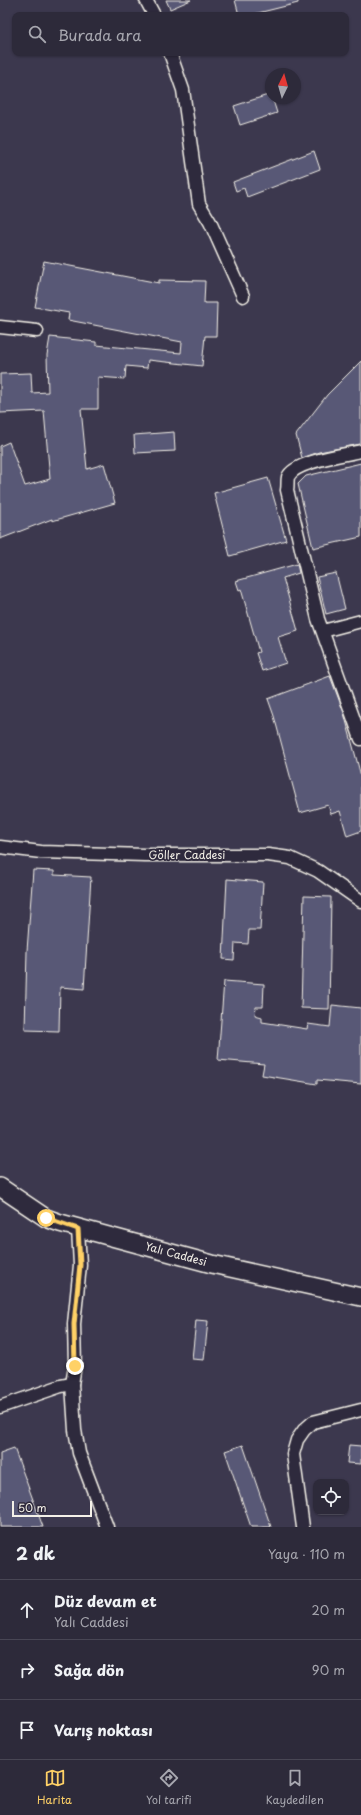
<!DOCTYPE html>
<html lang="tr">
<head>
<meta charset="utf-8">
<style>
	body { margin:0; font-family:"Playpen Sans",sans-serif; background:#393645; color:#f1f3f6 }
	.controls { position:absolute; right:12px; bottom:12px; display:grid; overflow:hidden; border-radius:8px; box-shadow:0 1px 3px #0004 }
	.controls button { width:36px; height:36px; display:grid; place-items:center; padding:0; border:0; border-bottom:1px solid #484654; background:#2d2a3a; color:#f1f3f6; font:20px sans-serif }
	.compass { position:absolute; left:265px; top:68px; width:36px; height:36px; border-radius:50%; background:#2d2a3a; box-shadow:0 1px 3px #0004; rotate:5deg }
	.scale { position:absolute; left:12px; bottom:10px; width:80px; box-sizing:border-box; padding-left:4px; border:2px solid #f4f1e8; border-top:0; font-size:11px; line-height:14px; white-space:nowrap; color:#f4f1e8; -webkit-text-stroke:3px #2f2a3d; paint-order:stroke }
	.stop { position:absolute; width:12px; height:12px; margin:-9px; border:3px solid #ffd166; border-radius:50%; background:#fff }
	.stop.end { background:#ffd166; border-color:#fff; box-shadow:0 1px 4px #0008 }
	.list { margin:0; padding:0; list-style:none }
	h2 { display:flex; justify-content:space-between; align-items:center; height:52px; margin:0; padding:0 16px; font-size:17px }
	h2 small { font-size:13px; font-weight:400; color:#a7a7af }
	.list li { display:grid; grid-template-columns:26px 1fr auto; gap:12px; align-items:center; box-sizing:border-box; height:60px; padding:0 16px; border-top:1px solid #484654 }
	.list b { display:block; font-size:15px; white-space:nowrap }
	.list p { margin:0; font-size:13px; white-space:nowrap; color:#a7a7af }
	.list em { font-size:13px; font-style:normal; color:#a7a7af }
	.icon { flex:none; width:22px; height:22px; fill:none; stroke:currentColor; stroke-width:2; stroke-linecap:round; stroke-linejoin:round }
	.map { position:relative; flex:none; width:361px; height:1527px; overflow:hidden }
	.search { position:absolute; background:#2d2a3a; box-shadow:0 1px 3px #0004; left:12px; right:12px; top:12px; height:44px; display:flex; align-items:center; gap:10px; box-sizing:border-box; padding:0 14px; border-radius:8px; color:#a7a7af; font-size:15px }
	.sheet { height:232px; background:#2d2a3a }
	nav { display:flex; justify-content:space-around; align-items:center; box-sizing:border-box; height:56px; border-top:1px solid #484654; background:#2d2a3a; font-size:11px; color:#a7a7af }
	nav a { display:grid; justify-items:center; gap:2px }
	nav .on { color:#ffd166 }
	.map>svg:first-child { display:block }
</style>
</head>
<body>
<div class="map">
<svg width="361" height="1527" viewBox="0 0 361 1527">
	<rect width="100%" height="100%" fill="#3c384e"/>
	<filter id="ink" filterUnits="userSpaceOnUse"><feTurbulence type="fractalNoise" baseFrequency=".025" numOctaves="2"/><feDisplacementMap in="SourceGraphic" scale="8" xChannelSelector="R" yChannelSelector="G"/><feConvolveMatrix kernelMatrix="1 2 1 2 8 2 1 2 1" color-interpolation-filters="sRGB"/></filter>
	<g filter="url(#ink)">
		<g fill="#595876" stroke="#f4f1e8">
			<path d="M166,0H191L170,9Z"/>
			<path d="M235,0H298V3L250,15H239Z"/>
			<path d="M271,94L277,113L240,125L234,106Z"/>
			<path d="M314,151L320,169L247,197L244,188L236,191L233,182Z"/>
			<path d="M44,261L159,283V280L205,281L204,303H217L216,336H205L202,366L148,360L147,368L126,366L125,379L98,377V409H81L87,469L104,464L115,503L52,521V519L0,539V446L9,442L25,486L50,479L44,411L0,413V374L31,373L32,393L48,392L47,355L50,337L96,342V345L181,353L182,342L68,320L69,313L35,307Z"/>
			<path d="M361,361V444L319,452L302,458L296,435L327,395Z"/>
			<path d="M174,432L175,451L135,453L134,435Z"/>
			<path d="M361,463V537L313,548L298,484L306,476Z"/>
			<path d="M268,478L286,540L230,556L214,493Z"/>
			<path d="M297,564L299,573L283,578L298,631L278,637L286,663L262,671L256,653L259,652L241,589L239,590L236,581Z"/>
			<path d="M336,573L345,609L326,614L317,577Z"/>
			<path d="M330,676L344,713L361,776V831L347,836L340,811L331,814L328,805L300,813L274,716L268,699Z"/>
			<path d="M33,870L54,871V875L91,877L84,989L60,987L59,1031L25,1030L27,951Z"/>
			<path d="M227,879L263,882L260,930H249L248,944L235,943L234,960L223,959Z"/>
			<path d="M304,896L331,897L329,1009L301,1008Z"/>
			<path d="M224,981L264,984L263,1007H256L255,1015L262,1017V1022L307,1029L308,1024L330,1027L332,1005L361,1008V1084L317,1080V1084L262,1075L264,1064L218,1060Z"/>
			<path d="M196,1320L208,1321L204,1360L192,1359Z"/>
			<path d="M243,1445L271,1527H251L225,1451Z"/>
			<path d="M349,1445L361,1446V1464L347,1463Z"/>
			<path d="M14,1448L43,1527H0V1453Z"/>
		</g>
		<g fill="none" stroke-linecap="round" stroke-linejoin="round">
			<g stroke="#f4f1e8" stroke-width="15">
				<g id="street">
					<path d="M146,0L154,15"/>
					<path d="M170,53L183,90L199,204L210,222L243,296"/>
					<path d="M0,327L37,331"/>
					<path d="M361,451C345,455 295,461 288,477C287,481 288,486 287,490L318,619L361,739"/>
					<path d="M323,631L361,621"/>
					<path d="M0,847L41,852L145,855H268L290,858L318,871L361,901"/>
					<path d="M78,1229L80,1265L74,1324L75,1366L72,1384L75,1430L79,1453L107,1527"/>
					<path d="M0,1407L61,1386L72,1384"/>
					<path d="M303,1527L293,1454L297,1440L304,1430L313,1422L361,1410"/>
				</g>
			</g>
			<g stroke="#f4f1e8" stroke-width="20">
				<path id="secondary" d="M0,1187L46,1218L60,1223L212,1264L361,1297"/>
			</g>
			<use href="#street" stroke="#2f2a3d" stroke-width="12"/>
			<use href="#secondary" stroke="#2f2a3d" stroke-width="17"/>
		</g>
	</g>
	<g fill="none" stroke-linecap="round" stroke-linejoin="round" filter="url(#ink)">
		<path stroke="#ffd166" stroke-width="5" d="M46,1218L78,1229L80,1265L74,1324L75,1366"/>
	</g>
	<g text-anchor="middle" stroke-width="3.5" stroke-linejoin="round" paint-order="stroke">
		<g font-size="11" fill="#f4f1e8" stroke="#2f2a3d">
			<text x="187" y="859">Göller Caddesi</text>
			<text transform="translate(176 1254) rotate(15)" y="4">Yalı Caddesi</text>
		</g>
	</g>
</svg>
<div class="controls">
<button><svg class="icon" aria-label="locate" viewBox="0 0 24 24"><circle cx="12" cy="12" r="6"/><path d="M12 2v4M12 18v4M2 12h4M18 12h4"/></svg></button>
</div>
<svg class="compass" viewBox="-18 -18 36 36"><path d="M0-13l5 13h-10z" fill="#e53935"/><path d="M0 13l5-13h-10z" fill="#a7a7af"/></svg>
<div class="scale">50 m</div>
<div class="stop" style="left:46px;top:1218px"></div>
<div class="stop end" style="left:75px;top:1366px"></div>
<div class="search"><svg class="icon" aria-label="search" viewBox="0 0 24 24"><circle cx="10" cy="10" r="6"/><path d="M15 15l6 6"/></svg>Burada ara</div>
</div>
<section class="sheet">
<h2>2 dk<small>Yaya · 110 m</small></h2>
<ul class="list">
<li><svg class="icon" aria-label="ahead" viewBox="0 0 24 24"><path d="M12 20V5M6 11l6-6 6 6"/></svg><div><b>Düz devam et</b><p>Yalı Caddesi</p></div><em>20 m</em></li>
<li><svg class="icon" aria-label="right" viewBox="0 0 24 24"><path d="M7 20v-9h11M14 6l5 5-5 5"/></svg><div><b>Sağa dön</b></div><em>90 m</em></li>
<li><svg class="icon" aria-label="arrive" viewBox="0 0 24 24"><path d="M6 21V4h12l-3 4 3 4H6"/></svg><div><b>Varış noktası</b></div></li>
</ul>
</section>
<nav>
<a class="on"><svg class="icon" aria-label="map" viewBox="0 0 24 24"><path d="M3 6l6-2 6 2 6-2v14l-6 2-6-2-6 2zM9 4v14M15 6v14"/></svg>Harita</a>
<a><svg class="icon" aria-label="directions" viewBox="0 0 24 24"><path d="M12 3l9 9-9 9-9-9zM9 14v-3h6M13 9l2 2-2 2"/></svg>Yol tarifi</a>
<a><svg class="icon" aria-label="saved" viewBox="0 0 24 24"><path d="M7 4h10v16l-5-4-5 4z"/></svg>Kaydedilen</a>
</nav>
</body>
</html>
